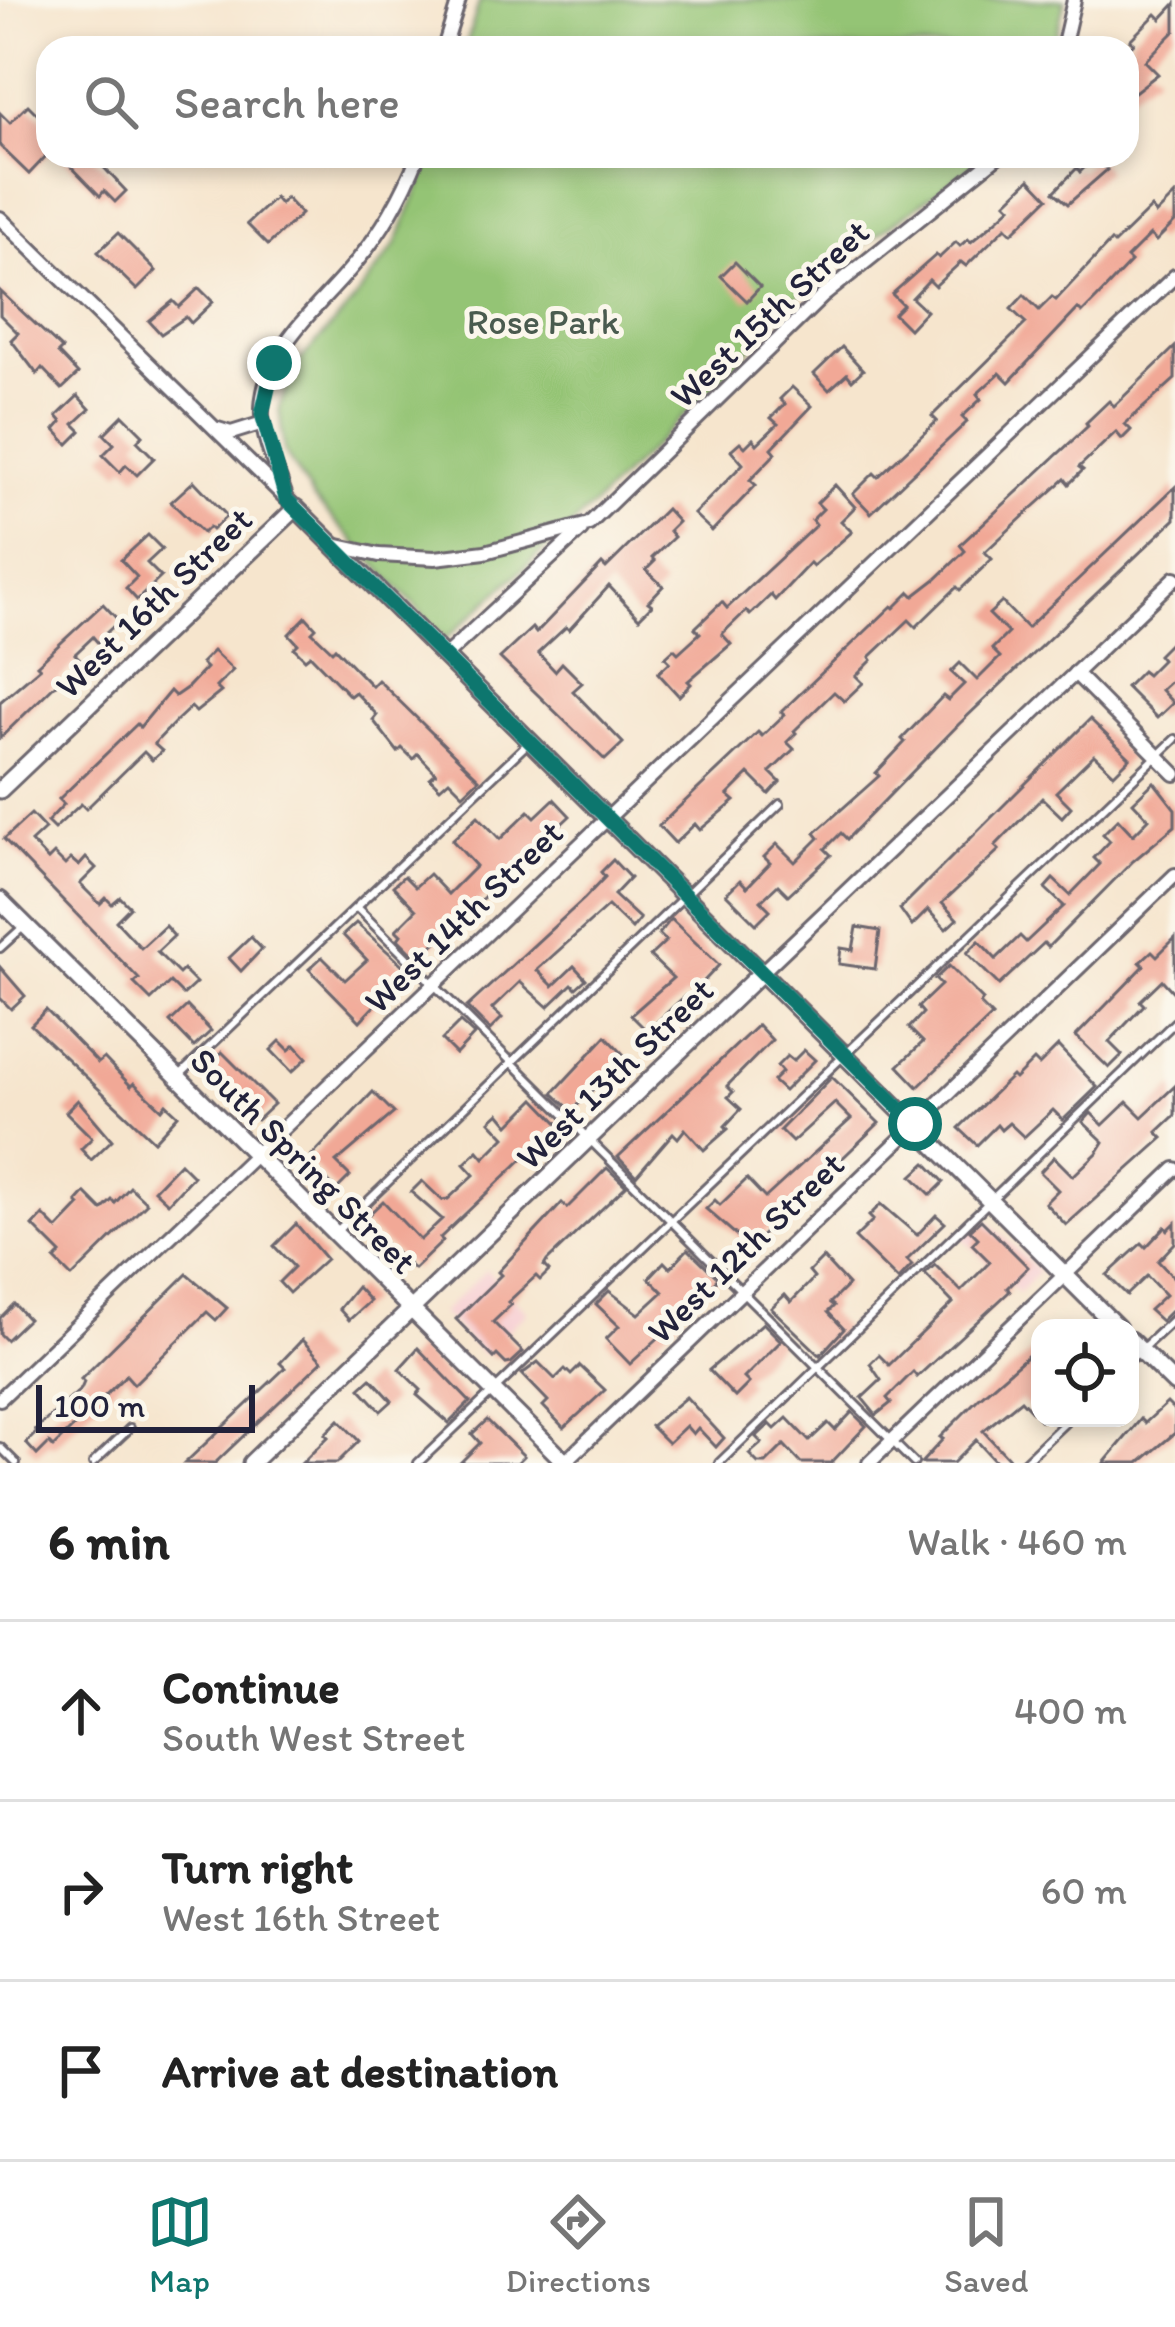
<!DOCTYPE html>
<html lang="en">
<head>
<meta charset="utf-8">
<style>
	body { margin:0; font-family:Itim,sans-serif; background:#f2f2f2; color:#222 }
	.controls { position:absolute; right:36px; bottom:36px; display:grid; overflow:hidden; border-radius:24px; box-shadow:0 6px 18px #0003 }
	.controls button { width:108px; height:108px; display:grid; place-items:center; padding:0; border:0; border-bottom:3px solid #e0e0e0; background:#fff; color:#222; font:60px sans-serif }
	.scale { position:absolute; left:36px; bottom:30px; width:219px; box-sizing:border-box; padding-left:12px; border:6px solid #22223b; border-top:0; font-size:33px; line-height:42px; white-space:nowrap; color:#22223b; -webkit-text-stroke:9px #fbf7ec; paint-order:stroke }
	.stop { position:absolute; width:36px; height:36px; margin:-27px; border:9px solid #0f766e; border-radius:50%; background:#fff }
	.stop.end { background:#0f766e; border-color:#fff; box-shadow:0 3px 12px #0008 }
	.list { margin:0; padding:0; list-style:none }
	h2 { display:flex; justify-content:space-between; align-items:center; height:156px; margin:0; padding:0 48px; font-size:51px }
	h2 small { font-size:39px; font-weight:400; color:#767676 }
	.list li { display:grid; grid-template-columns:78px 1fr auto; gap:36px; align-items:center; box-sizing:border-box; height:180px; padding:0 48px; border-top:3px solid #e0e0e0 }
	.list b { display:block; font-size:45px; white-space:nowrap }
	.list p { margin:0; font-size:39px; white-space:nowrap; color:#767676 }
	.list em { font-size:39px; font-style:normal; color:#767676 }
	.icon { flex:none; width:66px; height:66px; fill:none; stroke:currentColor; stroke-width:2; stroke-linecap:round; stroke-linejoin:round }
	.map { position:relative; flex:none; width:1175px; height:1463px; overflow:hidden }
	.search { position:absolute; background:#fff; box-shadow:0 6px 18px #0003; left:36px; right:36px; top:36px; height:132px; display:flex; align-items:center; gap:30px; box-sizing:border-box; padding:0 42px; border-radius:36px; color:#767676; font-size:45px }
	.sheet { height:696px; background:#fff }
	nav { display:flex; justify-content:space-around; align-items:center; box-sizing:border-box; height:168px; border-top:3px solid #e0e0e0; background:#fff; font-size:33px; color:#767676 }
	nav a { display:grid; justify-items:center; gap:6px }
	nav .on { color:#0f766e }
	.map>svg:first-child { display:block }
</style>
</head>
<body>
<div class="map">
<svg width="1175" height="1463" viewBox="0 0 1175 1463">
	<rect width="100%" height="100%" fill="#fbf7ec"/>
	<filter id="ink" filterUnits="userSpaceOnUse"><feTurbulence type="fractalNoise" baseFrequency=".00833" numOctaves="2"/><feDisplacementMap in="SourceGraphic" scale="24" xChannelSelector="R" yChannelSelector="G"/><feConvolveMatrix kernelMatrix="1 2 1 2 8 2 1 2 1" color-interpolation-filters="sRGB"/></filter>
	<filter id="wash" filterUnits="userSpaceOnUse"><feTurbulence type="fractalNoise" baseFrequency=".004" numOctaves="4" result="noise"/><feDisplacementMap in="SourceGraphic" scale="48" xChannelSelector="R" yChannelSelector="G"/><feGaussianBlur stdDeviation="2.7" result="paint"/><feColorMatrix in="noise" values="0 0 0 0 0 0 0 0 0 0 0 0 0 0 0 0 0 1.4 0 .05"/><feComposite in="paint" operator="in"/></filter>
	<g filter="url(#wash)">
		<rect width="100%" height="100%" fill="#f6e5cd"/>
		<g fill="#f7cfd3">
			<path d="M982,1215L1039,1272L1018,1293L960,1236Z"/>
			<path d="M486,1270L527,1312L483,1355L441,1313Z"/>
		</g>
		<g fill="#94c474" stroke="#5b7358" stroke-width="3">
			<path d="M480,0H1065L1053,48H465Z"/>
			<path d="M432,156H987L812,282L734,366L593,506L446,639L313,498L284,451L279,407L296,365L351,305L396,244Z"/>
		</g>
		<g id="blocks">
			<g fill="#f1a896">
				<path d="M1175,4V31L1145,61L1158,74L1127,98V50L1134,43L1130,40L1156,14L1161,19Z"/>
				<path d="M28,105L48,125V154L29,174L0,146V113L10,123Z"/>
				<path d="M61,156H93L126,191L115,202L104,191L100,196Z"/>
				<path d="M1095,157L1107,170L1068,204L1054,192L1077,168L1080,172Z"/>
				<path d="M1030,179L1048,198L1012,233L1006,227L966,266L961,262L935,286L929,280L912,298L926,311L909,329L894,314L903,305L892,294L936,255L939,258L956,242L960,246L968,239L971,242L989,227L1011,207L1006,202Z"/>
				<path d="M1175,195V222L1156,241L1150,235L1127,258L1131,262L1097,298L1082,313L1078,309L1009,382L1000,373L977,394L981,399L962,417L967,422L871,513L853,494L874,473L878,477L937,421L932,416L1026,323L1011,309L1024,295L1039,310L1052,297L1056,300L1111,241L1114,244L1151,208L1156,214Z"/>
				<path d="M275,198L280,204L286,198L301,214L268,245L247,224Z"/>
				<path d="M118,233L156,271L137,290L98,252Z"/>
				<path d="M735,262L760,287L747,301L721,276Z"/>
				<path d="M199,288L213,302L191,323L186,317L161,334L149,321L173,301L179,307Z"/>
				<path d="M0,291L62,349L58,353L78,374L62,389L42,368L37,374L11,340L18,333L0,315Z"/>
				<path d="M842,347L863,370L852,380L847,374L829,390L814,374Z"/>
				<path d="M1175,347V379L1125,424L1131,430L1122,439L1116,432L1079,467L1083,470L1069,484L1065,479L1027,513L985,552L992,559L960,590L957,587L916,627L909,620L870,657L872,660L856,676L863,683L844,701L834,692L794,731L796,733L787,742L794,749L770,772L780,782L769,794L749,774L728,795L735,801L700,830L695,824L675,843L659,826L758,732L762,736L784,715L781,712L892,606L894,608L910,592L914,596L936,579L965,551L960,545L1088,426L1086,423L1109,401L1114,406Z"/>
				<path d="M792,387L812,406L772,448L776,453L750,480L756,485L712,531L694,514L743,464L731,450L740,442L745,447L753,439L757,444L778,424L771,418L785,404L780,399Z"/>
				<path d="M78,396L90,409L74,424L81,431L68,444L55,430L62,422L57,416Z"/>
				<path d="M123,415L143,435L137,441L154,458L137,475L126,465L120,472L103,455L114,444L104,434Z"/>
				<path d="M194,481L227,516L212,530L209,527L203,533L171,502Z"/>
				<path d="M835,485L855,507L841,521L852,532L813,566L810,563L775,600L771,595L750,615L746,611L722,634L731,644L688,681L691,684L679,696L658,673L670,662L665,657L674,649L678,653L700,633L695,628L722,602L727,608L816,525L812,520L823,509L817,503Z"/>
				<path d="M1175,487V519L959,724L847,839L841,833L825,849L831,855L815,870L788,895L778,885L761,901L770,910L756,924L726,894L740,880L747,887L770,863L764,857L777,844L795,862L819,838L815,833L879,776L876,773L905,742L902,739L943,696L948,700L964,684L951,672L960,663L977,680L1000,657L992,649L1008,633L989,614L1002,602L1027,628Z"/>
				<path d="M666,509L678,522L669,531L674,537L652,558L655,561L646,570L663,586L648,602L652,605L639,618L609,586L569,630L566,627L538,653L555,671L562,663L582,683L573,691L623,743L605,760L500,658L532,628L536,633L602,564L606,568Z"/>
				<path d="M148,535L162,549L147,563L161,577L137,600L126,588L137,577L121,560Z"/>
				<path d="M103,604L119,621L105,634L108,637L99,644L93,637L75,654L79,658L59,681L0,738V702L40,668L37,665Z"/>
				<path d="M306,617L316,628L312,632L332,651L335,648L372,686L378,680L479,779L463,794L449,780L440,788L430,778L436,773L418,754L413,759L402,748L398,752L373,720L377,715L355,692L350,696L310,655L305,659L294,648L298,644L289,634Z"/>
				<path d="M1175,638V677L1161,690L1173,703L1157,718L1126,687L1142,671L1147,675L1162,660L1158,655Z"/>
				<path d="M213,651L233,670L216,687L221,692L196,712L191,707L176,721L154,744L162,751L152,760L144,752L86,809L81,804L54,829L47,822L64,804L59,799L137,724L140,727L170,691L175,696L188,687L206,668L201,663Z"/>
				<path d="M1090,719L1130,758L1114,774L1094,755L1056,792L1071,807L1062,817L1042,798L995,846L999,850L942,903L957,919L946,929L928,910L912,926L900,909Z"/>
				<path d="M1154,782L1175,809V826L1133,861L1048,947L1044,943L999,985L967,953L979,941L996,959L1020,936L1026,942L1064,906L1045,888L1053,879L1070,895L1100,864L1094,858L1110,841L1103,834L1118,819L1133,835L1149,819L1133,802Z"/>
				<path d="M554,799L570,816L418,959L398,939L401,935L396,930L416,910L393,886L404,876L415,887L429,874L448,894L476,866L452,840L463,830L478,816L500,839L529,811L535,817Z"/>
				<path d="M31,814L45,829L31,842L48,860L54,854L65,865L71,859L79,866L86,858L96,868L80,884L100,904L106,898L112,904L120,897L130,907L116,921L141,948L165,926L174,936L157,952L179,974L183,970L196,983L183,995L170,982L151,1000L134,983L139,979L4,839Z"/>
				<path d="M613,860L630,878L614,895L640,919L632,929L608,906L537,970L553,986L574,966L586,979L576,988L572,984L548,1007L520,982L492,1009L502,1018L490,1030L467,1007L584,899L605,877L601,872Z"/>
				<path d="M671,919L719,965L688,998L685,996L647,1031L631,1015L673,978L650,956L666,941L659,934Z"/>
				<path d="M356,923L408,970L360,1021L309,969L322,957L345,980L367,960L343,935Z"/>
				<path d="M857,927L880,931L875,969L839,964L841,948L853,950Z"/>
				<path d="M251,937L262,949L241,971L229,958Z"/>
				<path d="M1175,938V994L1162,980L1140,1001L1144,1005L1109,1042L1122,1055L1109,1068L1076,1036L1144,966L1140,962L1152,951L1157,956Z"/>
				<path d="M949,966L983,1000L980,1004L992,1016L918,1087L898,1066L923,1042L909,1028L923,1013L918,1007L941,985L935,979Z"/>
				<path d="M0,967L25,996L11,1009L0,998Z"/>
				<path d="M187,1006L211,1031L194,1047L170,1022Z"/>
				<path d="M46,1010L98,1063L104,1058L131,1086L134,1083L162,1109L166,1104L178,1115L154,1141L31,1025Z"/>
				<path d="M460,1022L474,1035L456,1054L442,1040Z"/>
				<path d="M758,1025L772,1040L727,1086L733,1092L728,1097L741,1109L725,1126L728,1129L704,1150L685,1129L678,1138L673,1133L636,1176L618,1157Z"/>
				<path d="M606,1036L625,1056L572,1111L553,1093Z"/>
				<path d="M280,1041L289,1050L295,1045L307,1058L292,1072L271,1050Z"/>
				<path d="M1058,1046L1097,1087L1063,1120L1053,1110L1024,1137L1009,1123L1001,1130L997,1125L977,1145L959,1128L1012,1076L1015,1079L1034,1060L1039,1065Z"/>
				<path d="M804,1050L815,1060L784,1091L773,1081L782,1072L777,1066L787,1056L793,1061Z"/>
				<path d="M222,1052L274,1104L257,1120L205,1068Z"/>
				<path d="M832,1077L879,1123L750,1247L706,1209L715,1200L720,1205L747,1179L765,1198L851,1119L835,1103L792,1142L780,1130Z"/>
				<path d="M1175,1086V1115L1157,1132L1163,1138L1066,1225L1045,1203L1058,1190L1040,1172L1054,1157L1073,1176L1097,1153L1104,1142L1083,1122L1091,1113L1103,1125L1127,1102L1142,1117Z"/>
				<path d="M373,1092L394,1113L336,1162L350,1176L336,1190L308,1160Z"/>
				<path d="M535,1099L559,1124L440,1238L443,1241L414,1269L361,1222L383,1201L420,1240L442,1219L411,1192L422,1181L442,1200L448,1199L474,1175L464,1164L478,1151L484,1158L505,1137L490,1121L499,1113L509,1125Z"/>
				<path d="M78,1100L112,1140L91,1160L81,1149L92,1138L66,1112Z"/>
				<path d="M180,1163L193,1176L168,1203L154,1190Z"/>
				<path d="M926,1163L944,1182L931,1195L912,1176Z"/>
				<path d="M607,1168L626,1186L547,1261L544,1266L549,1271L540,1280L536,1276L508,1302L511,1305L493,1322L523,1352L511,1363L506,1364L497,1355L494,1358L456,1319L501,1275L498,1272L562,1203L567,1208Z"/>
				<path d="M130,1187L147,1203L72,1277L55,1260L61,1254L33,1226L43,1215L57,1229L80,1205L77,1202L85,1193L102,1210L112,1200L115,1203Z"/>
				<path d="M881,1204L917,1235L936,1215L945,1223L907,1260L912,1265L898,1280L855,1238L873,1220L869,1216Z"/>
				<path d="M981,1220L1028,1267L1007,1288L1010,1291L917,1377L913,1372L887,1398L891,1403L876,1415L862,1398L881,1380L870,1364L879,1355L889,1365L953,1303L925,1274L935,1265L961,1291L990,1262L972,1244L978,1238L970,1230Z"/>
				<path d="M1175,1223V1243L1158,1261L1175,1279V1307L1161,1321L1149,1310L1165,1295L1147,1276L1127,1295L1107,1275L1142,1243L1146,1247L1165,1227L1168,1230Z"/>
				<path d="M296,1224L326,1259L289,1293L279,1282L294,1267L274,1246Z"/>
				<path d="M688,1249L718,1278L706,1291L703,1288L677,1315L680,1318L630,1364L606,1339L619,1326L596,1304L609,1291L639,1314L663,1292L649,1278L664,1262L670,1268Z"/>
				<path d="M823,1258L848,1285L830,1303L834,1306L828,1312L844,1329L820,1355L771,1308L785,1295L791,1302L814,1278L809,1272Z"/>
				<path d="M187,1274L227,1308L216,1320L207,1312L134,1384L126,1375L53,1447L49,1443L37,1455L26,1443L37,1432L35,1430L81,1389L84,1382L81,1379Z"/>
				<path d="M357,1287L370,1301L349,1320L339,1309Z"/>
				<path d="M14,1304L28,1319L6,1340L0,1334V1318Z"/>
				<path d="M763,1323L781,1341L744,1378L749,1383L735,1397L709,1370Z"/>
				<path d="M302,1340L322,1361L215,1463H185L285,1368L280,1363Z"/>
				<path d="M1040,1345V1420L1021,1400L983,1431L1013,1463H997L976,1440L953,1463H921L943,1439L940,1437L980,1397Z"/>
				<path d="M418,1348L470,1402L449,1423L417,1395L421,1390L399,1369Z"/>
				<path d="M538,1362L555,1379L565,1369L571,1375L580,1366L605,1390L564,1428L543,1406L548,1401L522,1374Z"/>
				<path d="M371,1378L392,1401L381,1411L360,1388Z"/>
				<path d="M686,1397L724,1438L716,1447L698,1428L693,1434L686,1426L668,1443L651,1426Z"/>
				<path d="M1167,1403L1175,1411V1433L1139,1463H1104L1141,1419L1145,1423Z"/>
				<path d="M852,1412L866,1426L831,1463H801L784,1445L766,1463H758L749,1454L762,1443L756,1437L770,1424L775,1429L787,1418L809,1441L828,1423L835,1430Z"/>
				<path d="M339,1420L359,1441L337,1463H302L328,1437L325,1434Z"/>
				<path d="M487,1420L524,1456L517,1463H460L480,1443L472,1434Z"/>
			</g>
		</g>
	</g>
	<g filter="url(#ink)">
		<use href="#blocks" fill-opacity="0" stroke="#6c666e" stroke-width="3"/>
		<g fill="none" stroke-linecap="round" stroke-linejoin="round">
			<g stroke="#6c666e" stroke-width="12">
				<g id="service">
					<path d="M357,908L914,1463"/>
					<path d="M0,948L22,928"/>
					<path d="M181,1074L527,744"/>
					<path d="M338,1230L780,804"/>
					<path d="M1130,1360L1175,1318"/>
					<path d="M0,1447L16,1463"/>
					<path d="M93,1463L130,1428"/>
					<path d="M418,1463L1175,739"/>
					<path d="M719,1463L1175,1022"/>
					<path d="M1023,1463L1070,1418"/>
				</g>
			</g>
			<g stroke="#6c666e" stroke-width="18">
				<g id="minor">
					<path d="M444,48L459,0"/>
					<path d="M1063,48L1074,0"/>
					<path d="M0,218L296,508"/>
					<path d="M218,429L231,433L263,423"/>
					<path d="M286,497C278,472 264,444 262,417C259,350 320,308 357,261C383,230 403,194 418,156"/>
					<path d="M334,545L379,555L435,558L485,552L589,524L823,296L998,156"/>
					<path d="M445,656L581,530"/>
					<path d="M1075,673L1175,774"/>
					<path d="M761,973L1175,578"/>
					<path d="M0,1399L1175,276"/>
					<path d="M564,1463L1175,875"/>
					<path d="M869,1463L1175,1169"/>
				</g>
			</g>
			<g stroke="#6c666e" stroke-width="21">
				<g id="tertiary">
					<path d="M0,790L296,508L1118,1328"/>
					<path d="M0,900L566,1463"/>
					<path d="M1130,1340L1175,1384"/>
					<path d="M251,1463L761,973"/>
				</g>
			</g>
			<use href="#service" stroke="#fff" stroke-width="6"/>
			<use href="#minor" stroke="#fff" stroke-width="12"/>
			<use href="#tertiary" stroke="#fff" stroke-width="15"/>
		</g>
	</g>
	<g fill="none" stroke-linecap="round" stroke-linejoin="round" filter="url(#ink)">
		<path stroke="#0f766e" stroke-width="15" d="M274,363L262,414L286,499L915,1124"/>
	</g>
	<g text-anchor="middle" stroke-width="10" stroke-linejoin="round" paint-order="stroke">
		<g font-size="36" fill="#22223b" stroke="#fbf7ec">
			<text transform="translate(769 313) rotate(-43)" y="13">West 15th Street</text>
			<text transform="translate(153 602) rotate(-44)" y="13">West 16th Street</text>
			<text transform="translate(463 916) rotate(-44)" y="13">West 14th Street</text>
			<text transform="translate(614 1073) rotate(-44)" y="13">West 13th Street</text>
			<text transform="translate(304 1160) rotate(45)" y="13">South Spring Street</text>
			<text transform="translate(745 1247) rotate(-44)" y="13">West 12th Street</text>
		</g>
		<g font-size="36" fill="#4a5b4f" stroke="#fbf7ec">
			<text x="543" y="334">Rose Park</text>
		</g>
	</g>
</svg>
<div class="controls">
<button><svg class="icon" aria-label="locate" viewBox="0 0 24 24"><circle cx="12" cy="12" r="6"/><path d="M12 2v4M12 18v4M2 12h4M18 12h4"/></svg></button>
</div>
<div class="scale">100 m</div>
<div class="stop" style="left:915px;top:1124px"></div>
<div class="stop end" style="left:274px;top:363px"></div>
<div class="search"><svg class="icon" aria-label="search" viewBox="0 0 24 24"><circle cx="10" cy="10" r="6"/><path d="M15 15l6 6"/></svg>Search here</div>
</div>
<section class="sheet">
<h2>6 min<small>Walk · 460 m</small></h2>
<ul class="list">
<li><svg class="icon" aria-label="ahead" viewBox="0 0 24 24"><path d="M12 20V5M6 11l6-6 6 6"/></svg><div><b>Continue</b><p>South West Street</p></div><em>400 m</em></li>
<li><svg class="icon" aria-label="right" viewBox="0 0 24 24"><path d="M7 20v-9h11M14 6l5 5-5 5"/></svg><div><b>Turn right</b><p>West 16th Street</p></div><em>60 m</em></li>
<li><svg class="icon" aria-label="arrive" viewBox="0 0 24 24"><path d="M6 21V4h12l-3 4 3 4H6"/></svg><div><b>Arrive at destination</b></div></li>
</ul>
</section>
<nav>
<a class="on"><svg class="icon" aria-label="map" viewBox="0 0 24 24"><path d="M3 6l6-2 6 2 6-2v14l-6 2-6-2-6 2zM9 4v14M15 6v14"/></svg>Map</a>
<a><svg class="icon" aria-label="directions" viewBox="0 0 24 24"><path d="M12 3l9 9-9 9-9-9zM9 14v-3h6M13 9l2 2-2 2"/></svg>Directions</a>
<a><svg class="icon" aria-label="saved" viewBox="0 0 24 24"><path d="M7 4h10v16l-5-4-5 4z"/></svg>Saved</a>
</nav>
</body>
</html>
